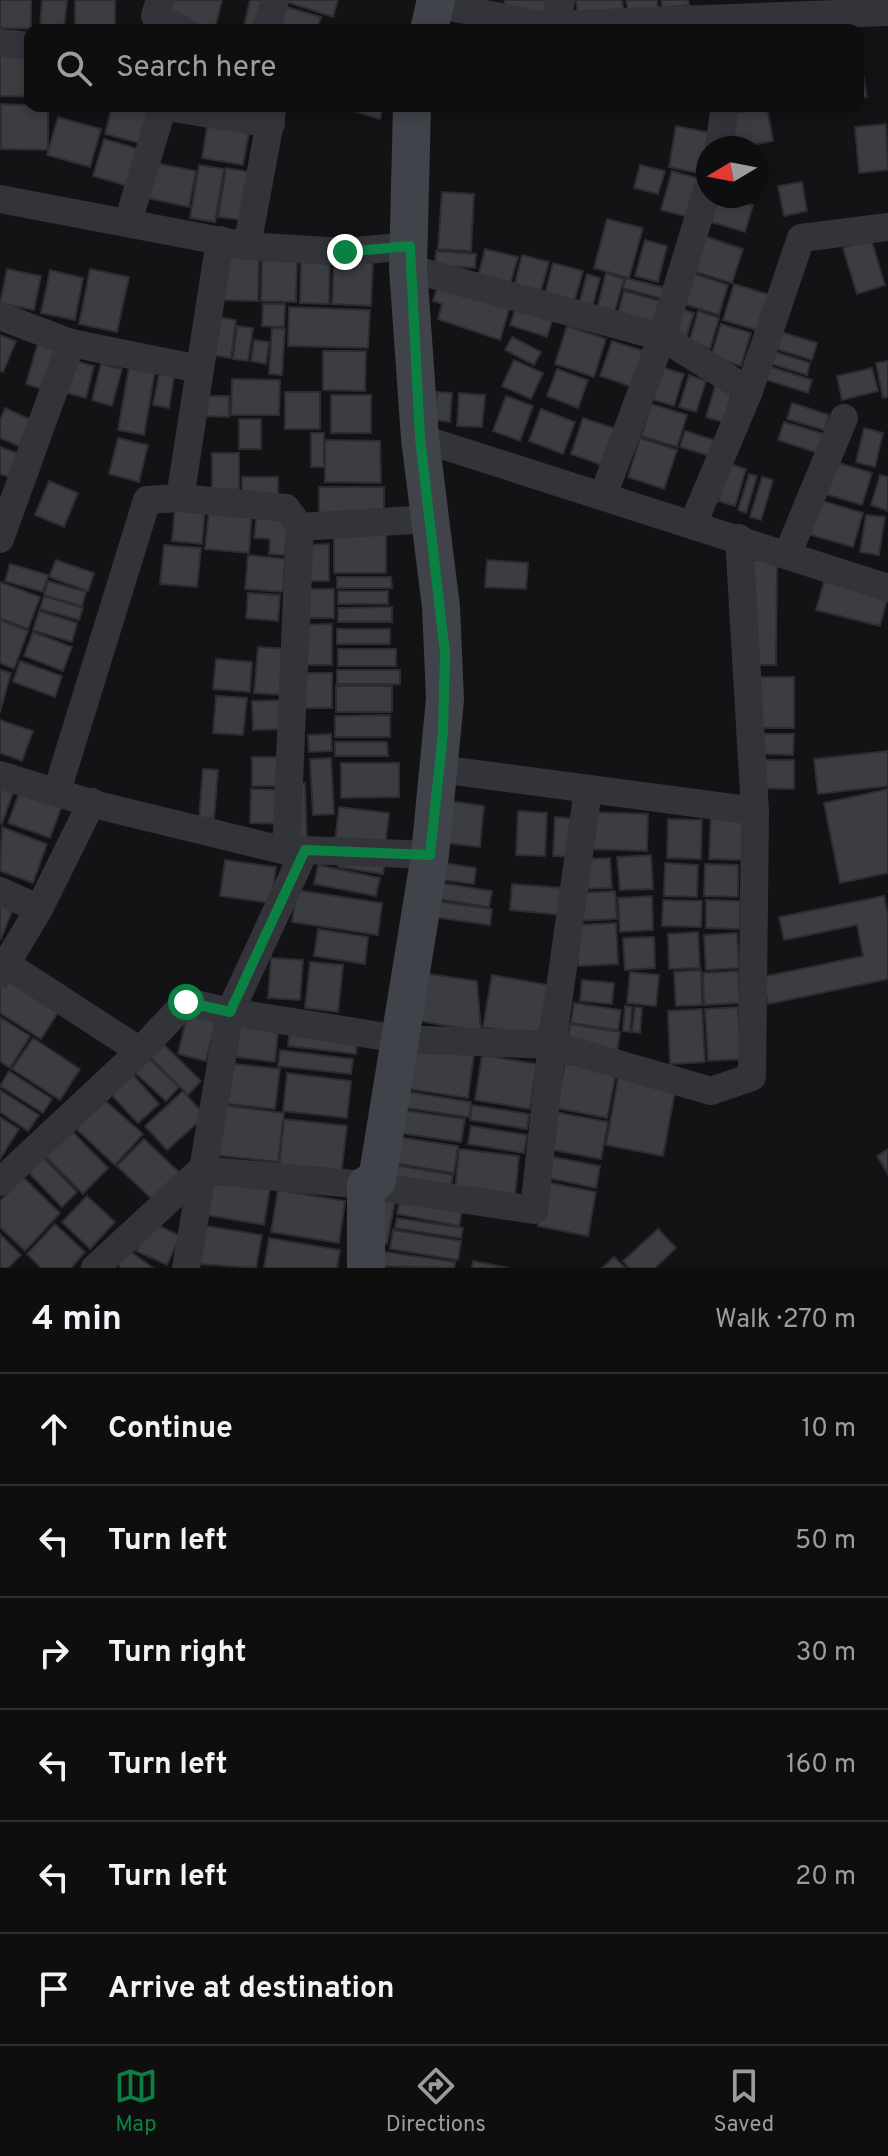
<!DOCTYPE html>
<html lang="en">
<head>
<meta charset="utf-8">
<style>
	body { margin:0; font-family:Overpass,sans-serif; background:#171718; color:#f1f3f6 }
	.compass { position:absolute; left:696px; top:136px; width:72px; height:72px; border-radius:50%; background:#0e0e0f; box-shadow:0 4px 12px #0003; rotate:260deg }
	.stop { position:absolute; width:24px; height:24px; margin:-18px; border:6px solid #0b8043; border-radius:50%; background:#fff }
	.stop.end { background:#0b8043; border-color:#fff; box-shadow:0 2px 8px #0008 }
	.list { margin:0; padding:0; list-style:none }
	h2 { display:flex; justify-content:space-between; align-items:center; height:104px; margin:0; padding:0 32px; font-size:34px }
	h2 small { font-size:26px; font-weight:400; color:#9b9c9e }
	.list li { display:grid; grid-template-columns:52px 1fr auto; gap:24px; align-items:center; box-sizing:border-box; height:112px; padding:0 32px; border-top:2px solid #2e2e2f }
	.list b { display:block; font-size:30px; white-space:nowrap }
	.list em { font-size:26px; font-style:normal; color:#9b9c9e }
	.icon { flex:none; width:44px; height:44px; fill:none; stroke:currentColor; stroke-width:2; stroke-linecap:round; stroke-linejoin:round }
	.map { position:relative; flex:none; width:888px; height:1268px; overflow:hidden }
	.search { position:absolute; background:#0e0e0f; box-shadow:0 4px 12px #0003; left:24px; right:24px; top:24px; height:88px; display:flex; align-items:center; gap:20px; box-sizing:border-box; padding:0 28px; border-radius:16px; color:#9b9c9e; font-size:30px }
	.sheet { height:776px; background:#0e0e0f }
	nav { display:flex; justify-content:space-around; align-items:center; box-sizing:border-box; height:112px; border-top:2px solid #2e2e2f; background:#0e0e0f; font-size:22px; color:#9b9c9e }
	nav a { display:grid; justify-items:center; gap:4px }
	nav .on { color:#0b8043 }
	.map>svg:first-child { display:block }
</style>
</head>
<body>
<div class="map">
<svg width="888" height="1268" viewBox="0 0 888 1268">
	<rect width="100%" height="100%" fill="#131214"/>
	<g fill="#3c3d42" stroke="#2d2c31" stroke-width="2">
		<path d="M0,0H31V29L0,28Z"/>
		<path d="M42,0H67L64,30L40,29Z"/>
		<rect x="75" y="0" width="40" height="26"/>
		<path d="M168,0H222L215,29L165,16Z"/>
		<path d="M250,0H271L264,30H243Z"/>
		<path d="M281,0H338L333,17Z"/>
		<path d="M505,0H547L542,19L503,9Z"/>
		<path d="M576,0H622L624,13L578,18Z"/>
		<path d="M626,0H657L658,8L628,11Z"/>
		<path d="M661,0H688L689,5L662,8Z"/>
		<path d="M277,4L321,17L317,30H270Z"/>
		<path d="M858,46L867,97L858,99Z"/>
		<path d="M0,51L30,52V97L0,96Z"/>
		<path d="M1,104L48,106V150L1,149Z"/>
		<path d="M112,106L153,108L143,144L105,134Z"/>
		<path d="M336,106H383L380,119Z"/>
		<path d="M767,107L773,141L734,148L728,114Z"/>
		<path d="M58,117L101,129L90,167L47,155Z"/>
		<path d="M208,120L250,127L243,165L202,158Z"/>
		<path d="M886,124L888,170L859,173L855,127Z"/>
		<path d="M676,126L711,133L703,174L669,167Z"/>
		<path d="M104,139L142,150L131,187L93,176Z"/>
		<path d="M151,162L196,171L189,207L143,197Z"/>
		<path d="M199,165L224,169L215,222L190,218Z"/>
		<path d="M640,165L665,171L658,194L634,188Z"/>
		<path d="M226,168L250,172L242,220L218,217Z"/>
		<path d="M672,171L703,180L693,218L661,210Z"/>
		<path d="M802,182L807,211L784,216L778,186Z"/>
		<path d="M442,192L474,194L471,251L438,249Z"/>
		<path d="M719,196L753,205L745,232L711,222Z"/>
		<path d="M607,219L643,228L629,278L594,268Z"/>
		<path d="M704,236L743,249L732,283L693,271Z"/>
		<path d="M871,239L885,285L857,294L843,248Z"/>
		<path d="M645,240L667,246L658,282L635,276Z"/>
		<path d="M485,249L518,257L510,285L478,277Z"/>
		<path d="M436,251L476,254L475,268L435,265Z"/>
		<path d="M522,255L549,262L540,294L514,287Z"/>
		<path d="M223,257L259,258L258,301L221,300Z"/>
		<path d="M262,258L297,260L296,302L261,301Z"/>
		<path d="M301,258L330,260L329,304L300,303Z"/>
		<path d="M334,258L373,260L371,306L332,304Z"/>
		<path d="M553,263L583,271L573,306L544,298Z"/>
		<path d="M7,269L41,276L34,310L0,303Z"/>
		<path d="M90,269L129,277L117,332L79,324Z"/>
		<path d="M50,270L83,278L75,320L41,313Z"/>
		<path d="M606,273L624,279L613,317L596,313Z"/>
		<path d="M587,274L600,278L591,312L578,308Z"/>
		<path d="M694,274L728,285L719,315L684,304Z"/>
		<path d="M626,278L666,288L663,299L623,288Z"/>
		<path d="M439,283L510,307L500,340L438,319L442,304L433,301Z"/>
		<path d="M734,284L770,295L759,331L723,320Z"/>
		<path d="M624,291L663,302L655,330L616,320Z"/>
		<path d="M263,304H285L284,327L262,326Z"/>
		<path d="M289,307L370,310L368,348L288,346Z"/>
		<path d="M515,309L552,321L547,337L510,325Z"/>
		<path d="M681,309L694,313L686,339L673,335Z"/>
		<path d="M698,311L719,318L710,349L689,343Z"/>
		<path d="M211,316L236,320L231,358L205,354Z"/>
		<path d="M721,324L751,333L741,366L711,356Z"/>
		<path d="M237,326L253,328L248,361L233,359Z"/>
		<path d="M567,326L606,339L594,377L555,364Z"/>
		<path d="M272,328L285,329L282,375L269,374Z"/>
		<path d="M771,329L817,343L812,360L766,346Z"/>
		<path d="M0,335L16,341L3,372L0,371Z"/>
		<path d="M512,337L541,352L534,365L505,350Z"/>
		<path d="M39,339L62,346L48,391L26,384Z"/>
		<path d="M254,340L269,342L266,364L251,361Z"/>
		<path d="M612,341L643,351L632,387L600,376Z"/>
		<path d="M766,349L810,363L807,375L762,361Z"/>
		<path d="M323,351H366L365,391L323,390Z"/>
		<path d="M68,359L94,366L86,398L59,391Z"/>
		<path d="M514,360L543,373L531,399L502,386Z"/>
		<path d="M130,361L156,366L144,435L118,430Z"/>
		<path d="M888,361V397L883,398L876,363Z"/>
		<path d="M101,364L122,369L112,406L92,400Z"/>
		<path d="M761,364L812,380L808,393L757,377Z"/>
		<path d="M658,366L684,374L674,406L648,398Z"/>
		<path d="M872,368L878,391L842,400L837,376Z"/>
		<path d="M557,369L588,380L578,408L547,396Z"/>
		<path d="M159,374L174,377L169,408L153,405Z"/>
		<path d="M689,375L706,381L696,412L679,407Z"/>
		<path d="M232,379L280,380L279,415H231Z"/>
		<path d="M716,383L734,388L723,422L706,417Z"/>
		<rect x="285" y="392" width="35" height="37"/>
		<path d="M437,392L452,393L450,422L435,420Z"/>
		<path d="M459,393L485,395L482,427L457,426Z"/>
		<rect x="331" y="395" width="40" height="38"/>
		<path d="M200,396H229V417L200,416Z"/>
		<path d="M506,396L533,406L520,441L493,431Z"/>
		<path d="M792,403L829,415L824,430L787,419Z"/>
		<path d="M651,404L687,415L677,447L641,436Z"/>
		<path d="M5,408L36,422L25,449L0,438V421Z"/>
		<path d="M541,409L575,422L563,454L529,441Z"/>
		<path d="M583,418L620,430L607,467L571,454Z"/>
		<rect x="239" y="419" width="22" height="30"/>
		<path d="M784,422L824,434L818,453L778,440Z"/>
		<path d="M864,428L883,433L875,467L856,462Z"/>
		<path d="M685,431L714,440L710,456L680,447Z"/>
		<rect x="311" y="433" width="13" height="34"/>
		<path d="M118,438L148,445L139,482L109,474Z"/>
		<path d="M640,438L677,450L664,489L628,477Z"/>
		<path d="M325,440L380,441L381,483L325,482Z"/>
		<path d="M0,447L17,453L9,477L0,474Z"/>
		<rect x="212" y="453" width="27" height="38"/>
		<path d="M832,461L872,473L862,505L822,493Z"/>
		<path d="M730,464L746,469L735,506L718,501Z"/>
		<path d="M749,474L757,476L746,513L738,510Z"/>
		<path d="M880,475L888,477V511L871,505Z"/>
		<path d="M242,477H278V503L242,502Z"/>
		<path d="M762,477L773,480L761,520L750,517Z"/>
		<path d="M49,481L78,493L64,527L35,515Z"/>
		<path d="M319,487H384V521L319,520Z"/>
		<path d="M819,500L863,513L853,547L808,534Z"/>
		<path d="M175,507L205,510L202,544L172,541Z"/>
		<path d="M209,509L252,513L249,553L205,549Z"/>
		<path d="M257,512L289,514L285,555L269,554L270,539L254,538Z"/>
		<path d="M866,515L885,517L879,555L860,552Z"/>
		<path d="M386,532V573H334V533Z"/>
		<path d="M329,544V581H309V545Z"/>
		<path d="M164,545L201,548L197,587L160,584Z"/>
		<path d="M248,555L285,559L283,592L245,589Z"/>
		<path d="M56,560L94,573L88,591L49,577Z"/>
		<path d="M487,560L528,563L526,589L485,587Z"/>
		<path d="M748,560H777L776,665H747Z"/>
		<path d="M10,564L48,575L43,592L5,581Z"/>
		<path d="M337,577H391L392,588H337Z"/>
		<path d="M825,578L888,596L880,626L816,610Z"/>
		<path d="M48,581L86,592L82,606L44,595Z"/>
		<path d="M0,582L40,597L28,629L0,618Z"/>
		<rect x="300" y="589" width="34" height="29"/>
		<rect x="338" y="591" width="50" height="13"/>
		<path d="M248,593L280,595L278,621L246,618Z"/>
		<path d="M44,596L83,608L79,620L40,609Z"/>
		<path d="M392,607V622H338V608Z"/>
		<path d="M39,611L77,623L72,642L33,630Z"/>
		<path d="M0,620L28,631L14,669L0,663Z"/>
		<path d="M332,624V665H299V625Z"/>
		<rect x="337" y="629" width="53" height="15"/>
		<path d="M33,632L72,647L63,671L24,656Z"/>
		<path d="M258,647L288,649L284,695L254,693Z"/>
		<rect x="338" y="649" width="58" height="17"/>
		<path d="M216,659L252,662L250,692L213,689Z"/>
		<path d="M20,661L62,676L55,697L13,682Z"/>
		<path d="M0,670L11,673L0,712Z"/>
		<rect x="337" y="670" width="63" height="14"/>
		<rect x="296" y="673" width="36" height="35"/>
		<path d="M758,677H794V728H757Z"/>
		<rect x="336" y="686" width="56" height="26"/>
		<path d="M216,696L247,698L243,735L213,733Z"/>
		<path d="M284,700L285,729L253,730L252,701Z"/>
		<path d="M390,715V737H335V716Z"/>
		<path d="M0,720L33,731L22,761L0,753Z"/>
		<path d="M331,734L332,751L309,752L308,735Z"/>
		<path d="M759,734H794L793,755L759,754Z"/>
		<path d="M335,742H387L388,756H335Z"/>
		<path d="M888,751V786L818,794L814,759Z"/>
		<rect x="252" y="757" width="35" height="29"/>
		<path d="M331,758L334,814L313,815L310,759Z"/>
		<path d="M755,760H794V789L755,788Z"/>
		<path d="M341,763H399V797L341,798Z"/>
		<path d="M203,769L218,770L214,819L199,818Z"/>
		<path d="M0,778L16,784L2,824L0,823Z"/>
		<path d="M292,783H305L307,844H294Z"/>
		<path d="M22,785L64,800L50,838L8,823Z"/>
		<path d="M251,789L285,790L284,824L250,823Z"/>
		<path d="M888,789V873L840,883L824,803Z"/>
		<path d="M451,801L484,806L480,847L446,843Z"/>
		<path d="M339,807L389,813L385,847L335,841Z"/>
		<path d="M518,811L547,813L545,856L516,855Z"/>
		<path d="M587,812L648,814L647,851L586,849Z"/>
		<path d="M711,815L743,816L742,860L709,859Z"/>
		<path d="M555,817L578,819L576,857L553,856Z"/>
		<path d="M668,819L702,820L701,859L667,858Z"/>
		<path d="M2,827L47,844L33,883L0,871Z"/>
		<path d="M340,854L385,860L383,874L338,867Z"/>
		<path d="M651,855L653,889L620,890L617,857Z"/>
		<path d="M610,858L612,888L581,889L579,859Z"/>
		<path d="M225,860L276,867L271,903L220,896Z"/>
		<path d="M444,863L476,868L474,884L442,880Z"/>
		<path d="M665,863L698,865L697,897L664,896Z"/>
		<path d="M705,864L738,865V897L704,896Z"/>
		<path d="M318,865L380,878L376,896L314,884Z"/>
		<path d="M435,882L492,891L489,907L432,898Z"/>
		<path d="M512,884L564,888L562,915L510,910Z"/>
		<path d="M297,890L382,903L378,935L292,922Z"/>
		<path d="M615,891L617,919L578,921L577,893Z"/>
		<path d="M0,895L16,901L1,939L0,938Z"/>
		<path d="M652,896L653,930L620,932L618,898Z"/>
		<path d="M884,896L888,917V979L768,1004L762,977L863,956L857,925L784,940L779,917Z"/>
		<path d="M428,900L492,909L490,925L426,916Z"/>
		<path d="M663,900L702,901L701,927L662,926Z"/>
		<path d="M706,900L740,901V929L706,928Z"/>
		<path d="M616,923L618,964L578,966L576,925Z"/>
		<path d="M318,929L368,937L365,964L314,956Z"/>
		<path d="M698,932L700,968L669,969L668,934Z"/>
		<path d="M737,933L739,968L706,970L704,935Z"/>
		<path d="M654,937L655,968L625,970L623,938Z"/>
		<path d="M271,958L303,960L300,1000L268,998Z"/>
		<path d="M310,962L343,965L338,1012L305,1008Z"/>
		<path d="M701,970L702,1005L676,1006L674,972Z"/>
		<path d="M6,971L62,1006L41,1039L0,1013V980Z"/>
		<path d="M738,971L740,1003L704,1005L703,973Z"/>
		<path d="M630,972L659,975L656,1006L627,1003Z"/>
		<path d="M429,974L477,981L481,1032L420,1021Z"/>
		<path d="M492,975L548,985L539,1037L483,1027Z"/>
		<path d="M582,980L614,983L612,1004L580,1001Z"/>
		<path d="M574,1003L621,1010L618,1030L571,1023Z"/>
		<path d="M189,1006L218,1013L206,1061L178,1054Z"/>
		<path d="M625,1006L632,1007L630,1032L623,1031Z"/>
		<path d="M635,1007L642,1008L640,1033L632,1032Z"/>
		<path d="M738,1007L741,1059L708,1061L705,1009Z"/>
		<path d="M702,1009L705,1062L670,1064L668,1011Z"/>
		<path d="M0,1017L30,1036L10,1068L0,1061Z"/>
		<path d="M232,1017L279,1023L275,1062L228,1056Z"/>
		<path d="M570,1024L620,1032L616,1056L566,1048Z"/>
		<path d="M290,1027L358,1034L356,1054L288,1046Z"/>
		<path d="M33,1038L80,1069L60,1100L12,1069Z"/>
		<path d="M158,1039L201,1081L188,1095L145,1052Z"/>
		<path d="M409,1045L474,1055L468,1098L403,1088Z"/>
		<path d="M280,1050L353,1059L351,1074L278,1066Z"/>
		<path d="M143,1053L179,1087L166,1101L130,1068Z"/>
		<path d="M482,1055L537,1064L530,1109L475,1100Z"/>
		<path d="M226,1063L280,1069L275,1109L221,1103Z"/>
		<path d="M565,1063L616,1073L607,1118L556,1108Z"/>
		<path d="M128,1069L159,1104L138,1123L106,1089Z"/>
		<path d="M9,1071L52,1099L43,1113L0,1086Z"/>
		<path d="M287,1073L351,1081L347,1118L283,1111Z"/>
		<path d="M619,1074L676,1086L663,1156L606,1145Z"/>
		<path d="M0,1090L39,1115L28,1131L0,1112Z"/>
		<path d="M183,1091L205,1116L167,1150L145,1126Z"/>
		<path d="M403,1091L471,1102L469,1117L400,1107Z"/>
		<path d="M101,1097L143,1134L115,1165L74,1127Z"/>
		<path d="M220,1105L284,1113L278,1162L214,1155Z"/>
		<path d="M472,1105L529,1114L527,1129L470,1120Z"/>
		<path d="M401,1110L465,1119L461,1142L398,1133Z"/>
		<path d="M555,1112L608,1122L601,1159L548,1149Z"/>
		<path d="M0,1117L19,1129L0,1159Z"/>
		<path d="M284,1119L347,1126L341,1175L279,1168Z"/>
		<path d="M471,1126L527,1135L524,1153L468,1144Z"/>
		<path d="M69,1128L108,1168L83,1194L43,1154Z"/>
		<path d="M392,1136L458,1146L454,1173L387,1162Z"/>
		<path d="M144,1139L180,1173L154,1201L117,1166Z"/>
		<path d="M459,1149L519,1156L515,1196L455,1189Z"/>
		<path d="M888,1149V1174L877,1156Z"/>
		<path d="M41,1155L77,1192L62,1207L26,1170Z"/>
		<path d="M548,1156L600,1166L596,1188L544,1177Z"/>
		<path d="M393,1165L453,1175L450,1194L390,1184Z"/>
		<path d="M23,1177L60,1213L25,1251L0,1227V1201Z"/>
		<path d="M212,1178L270,1187L264,1225L206,1215Z"/>
		<path d="M546,1182L596,1192L588,1236L538,1226Z"/>
		<path d="M278,1190L345,1201L339,1243L271,1232Z"/>
		<path d="M87,1196L115,1222L90,1249L62,1222Z"/>
		<path d="M374,1197L395,1201L387,1244L368,1239Z"/>
		<path d="M400,1199L462,1211L459,1226L397,1214Z"/>
		<path d="M397,1218L463,1228L461,1238L395,1228Z"/>
		<path d="M149,1221L180,1236L167,1265L136,1251Z"/>
		<path d="M55,1224L85,1252L71,1268H41L27,1254Z"/>
		<path d="M206,1226L262,1235L256,1268L200,1264Z"/>
		<path d="M658,1229L676,1248L655,1268H629L623,1261Z"/>
		<path d="M393,1230L461,1241L458,1260L390,1249Z"/>
		<path d="M0,1234L21,1255L8,1268H0Z"/>
		<path d="M269,1238L340,1250L337,1268H264Z"/>
		<path d="M126,1248L153,1268H122L115,1263Z"/>
		<path d="M380,1251L455,1262L454,1268L377,1266Z"/>
		<path d="M614,1257L625,1268H602Z"/>
		<path d="M473,1261L508,1268H472Z"/>
	</g>
	<g fill="none" stroke-linecap="round" stroke-linejoin="round">
		<g stroke="#33343a" stroke-width="28">
			<path d="M160,0L155,16L183,30"/>
			<path d="M435,4L556,28L576,24L888,12"/>
			<path d="M556,28L561,0"/>
			<path d="M266,30L275,0"/>
			<path d="M0,43L30,46"/>
			<path d="M162,106L271,124"/>
			<path d="M719,148L725,106"/>
			<path d="M0,199L247,246L345,252L410,246"/>
			<path d="M128,222L163,106"/>
			<path d="M220,240L180,498L286,508L300,527L429,519"/>
			<path d="M247,246L273,106"/>
			<path d="M408,268L662,337L749,391"/>
			<path d="M0,316L71,343L0,539"/>
			<path d="M71,343L199,369"/>
			<path d="M420,438L888,588"/>
			<path d="M603,496L662,337L708,187"/>
			<path d="M693,524L749,391L801,238L888,227"/>
			<path d="M788,553L844,418"/>
			<path d="M439,769L755,811"/>
			<path d="M0,775L97,805L286,851L304,850"/>
			<path d="M57,791L147,500L180,498"/>
			<path d="M286,851L300,527"/>
			<path d="M0,891L39,909"/>
			<path d="M6,964L140,1051"/>
			<path d="M0,974L39,909L92,802"/>
			<path d="M0,1182L140,1051L186,1002L230,1012L305,850L430,855"/>
			<path d="M95,1268L201,1170L366,1185L534,1210L552,1045L588,790"/>
			<path d="M186,1268L230,1012L399,1039L552,1045L711,1091L752,1077L755,811L739,538"/>
		</g>
		<g stroke="#41434a" stroke-width="38">
			<path d="M429,30L436,0"/>
			<path d="M366,1268V1185L377,1180L430,855L445,699L441,607L420,438L408,268L412,106"/>
		</g>
	</g>
	<g fill="none" stroke-linecap="round" stroke-linejoin="round">
		<path stroke="#0b8043" stroke-width="10" d="M186,1002L230,1012L305,850L430,855L443,733L445,653L420,438L410,246L345,252"/>
	</g>
</svg>
<svg class="compass" viewBox="-18 -18 36 36"><path d="M0-13l5 13h-10z" fill="#e53935"/><path d="M0 13l5-13h-10z" fill="#9b9c9e"/></svg>
<div class="stop" style="left:186px;top:1002px"></div>
<div class="stop end" style="left:345px;top:252px"></div>
<div class="search"><svg class="icon" aria-label="search" viewBox="0 0 24 24"><circle cx="10" cy="10" r="6"/><path d="M15 15l6 6"/></svg>Search here</div>
</div>
<section class="sheet">
<h2>4 min<small>Walk · 270 m</small></h2>
<ul class="list">
<li><svg class="icon" aria-label="ahead" viewBox="0 0 24 24"><path d="M12 20V5M6 11l6-6 6 6"/></svg><div><b>Continue</b></div><em>10 m</em></li>
<li><svg class="icon" aria-label="left" viewBox="0 0 24 24"><path d="M17 20v-9H6M10 6l-5 5 5 5"/></svg><div><b>Turn left</b></div><em>50 m</em></li>
<li><svg class="icon" aria-label="right" viewBox="0 0 24 24"><path d="M7 20v-9h11M14 6l5 5-5 5"/></svg><div><b>Turn right</b></div><em>30 m</em></li>
<li><svg class="icon" aria-label="left" viewBox="0 0 24 24"><path d="M17 20v-9H6M10 6l-5 5 5 5"/></svg><div><b>Turn left</b></div><em>160 m</em></li>
<li><svg class="icon" aria-label="left" viewBox="0 0 24 24"><path d="M17 20v-9H6M10 6l-5 5 5 5"/></svg><div><b>Turn left</b></div><em>20 m</em></li>
<li><svg class="icon" aria-label="arrive" viewBox="0 0 24 24"><path d="M6 21V4h12l-3 4 3 4H6"/></svg><div><b>Arrive at destination</b></div></li>
</ul>
</section>
<nav>
<a class="on"><svg class="icon" aria-label="map" viewBox="0 0 24 24"><path d="M3 6l6-2 6 2 6-2v14l-6 2-6-2-6 2zM9 4v14M15 6v14"/></svg>Map</a>
<a><svg class="icon" aria-label="directions" viewBox="0 0 24 24"><path d="M12 3l9 9-9 9-9-9zM9 14v-3h6M13 9l2 2-2 2"/></svg>Directions</a>
<a><svg class="icon" aria-label="saved" viewBox="0 0 24 24"><path d="M7 4h10v16l-5-4-5 4z"/></svg>Saved</a>
</nav>
</body>
</html>
